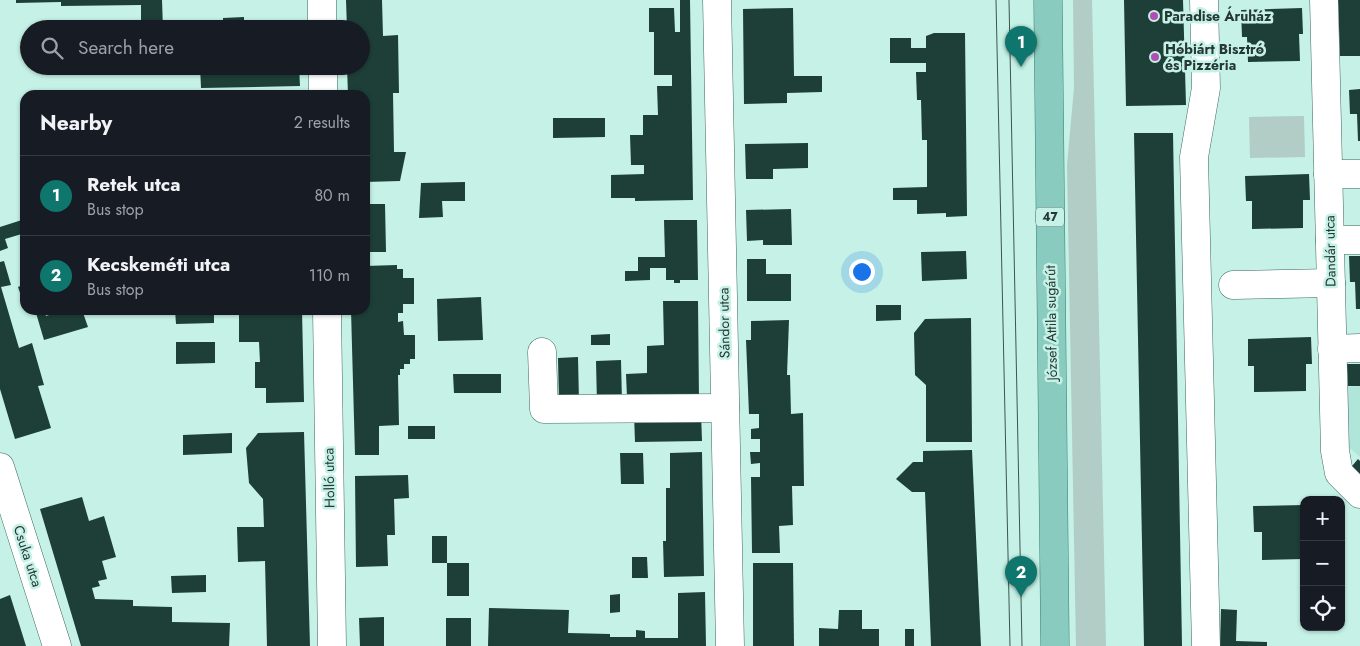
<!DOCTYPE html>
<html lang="en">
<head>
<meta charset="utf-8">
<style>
	body { margin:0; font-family:Jost,sans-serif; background:#242831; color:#f1f3f6 }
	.controls { position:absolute; right:15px; bottom:15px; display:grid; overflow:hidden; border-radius:10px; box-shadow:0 1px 4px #0004 }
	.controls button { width:45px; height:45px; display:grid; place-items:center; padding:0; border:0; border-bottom:1px solid #363941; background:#171b24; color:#f1f3f6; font:25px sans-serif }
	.you { position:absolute; left:861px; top:271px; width:18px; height:18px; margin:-12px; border:4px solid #fff; border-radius:50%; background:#1a73e8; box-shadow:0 0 0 8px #1a73e833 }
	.badge { display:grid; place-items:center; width:32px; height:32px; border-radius:50%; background:#0f766e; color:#fff; font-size:16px; font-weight:700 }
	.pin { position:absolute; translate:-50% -41px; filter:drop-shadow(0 1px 2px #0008) }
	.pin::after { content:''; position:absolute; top:26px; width:18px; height:15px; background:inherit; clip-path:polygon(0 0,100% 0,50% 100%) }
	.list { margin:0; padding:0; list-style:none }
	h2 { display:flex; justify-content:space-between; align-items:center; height:65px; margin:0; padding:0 20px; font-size:21px }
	h2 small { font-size:16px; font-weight:400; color:#9ea1a6 }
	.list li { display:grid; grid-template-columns:32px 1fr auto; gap:15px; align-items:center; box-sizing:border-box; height:80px; padding:0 20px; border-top:1px solid #363941 }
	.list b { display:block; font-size:19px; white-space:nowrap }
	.list p { margin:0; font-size:16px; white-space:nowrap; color:#9ea1a6 }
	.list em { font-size:16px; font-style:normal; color:#9ea1a6 }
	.icon { flex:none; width:28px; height:28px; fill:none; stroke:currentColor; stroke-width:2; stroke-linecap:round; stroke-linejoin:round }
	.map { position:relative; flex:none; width:1360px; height:646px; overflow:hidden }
	.search { position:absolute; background:#171b24; box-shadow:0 1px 4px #0004; left:20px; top:20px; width:350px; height:55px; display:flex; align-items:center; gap:12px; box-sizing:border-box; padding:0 18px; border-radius:28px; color:#9ea1a6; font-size:19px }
	.panel { position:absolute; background:#171b24; box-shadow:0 1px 4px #0004; left:20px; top:90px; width:350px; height:225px; border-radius:15px }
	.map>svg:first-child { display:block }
</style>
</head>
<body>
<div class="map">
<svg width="1360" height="646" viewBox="0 0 1360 646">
	<rect width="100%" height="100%" fill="#c5f1e6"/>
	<path fill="#b0e6d9" d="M1360,386V457L1344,443L1343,387Z"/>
	<g fill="#b1cdc5">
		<path d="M1073,0H1092L1106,646H1076L1067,165L1074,88Z"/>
		<path d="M1304,116L1305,157L1250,158L1249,117Z"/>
	</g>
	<g fill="#1d3f38">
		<path d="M16,0H162L163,29H141V5L61,6V2L16,3Z"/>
		<path d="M346,0H382L383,36L398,35L399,93H393L394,152H406L400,181L365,182V95H348L347,66H361V29H347Z"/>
		<path d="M680,0H690L693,200L635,201V198H611V175L644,174V165H631L630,135H643V115H658L657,86H672V75H654V32H649V8H674L675,32H680Z"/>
		<path d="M1124,0H1183L1186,105L1126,106Z"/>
		<path d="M1338,0H1360V56H1340Z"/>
		<path d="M793,8L794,76H822V92L787,93V103L744,104L743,9Z"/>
		<path d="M1302,8L1303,34H1299L1300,61L1248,62L1247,37H1242L1241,10Z"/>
		<path d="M244,17V29H223V18Z"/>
		<path d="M934,33H965L967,216L946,217V213L917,214V200H893V188L927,187V140H922L921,100H917L916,72H926V63H890V38H911V48H926V36Z"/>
		<path d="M200,66H229V71L238,70V66H299L300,86L201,88Z"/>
		<path d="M1360,89V141H1358L1357,114H1350L1349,90Z"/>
		<path d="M553,118H605V137L553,138Z"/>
		<path d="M1134,133H1173L1182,646H1144Z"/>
		<path d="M808,143V168L773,169V179H746L745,144Z"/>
		<path d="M1309,174L1310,200H1303V228L1252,229V201H1246L1245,176Z"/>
		<path d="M465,182V201H442L443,217L419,218L421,183Z"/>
		<path d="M365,204H385L386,252H365Z"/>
		<path d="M791,209L792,245H763V240L747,241L746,210Z"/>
		<path d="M25,219V233L5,239L8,248L0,251V227Z"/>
		<path d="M664,220H697L698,280H680V283H674V280H666V268H650V280L625,281V271H638V257H665Z"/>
		<path d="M966,251L967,279L922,281L921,252Z"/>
		<path d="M1349,256H1360V309H1356L1355,282H1350Z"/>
		<path d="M747,259H766V274H791V301H747Z"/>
		<path d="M4,261L11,285L1,287L19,348L32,343L44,385L38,386L51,428L15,439L0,389V262Z"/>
		<path d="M397,265V269H403V278H414V304H403V313H398V322L403,321L404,335H415V359H410V364H404V369H400V375H398L399,425L379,426V455H355L351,310H365V266Z"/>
		<path d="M25,284V307L18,287Z"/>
		<path d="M481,297L483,340L438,341L437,299Z"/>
		<path d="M663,301H698L699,401L627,397L626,374L647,373V346L664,345Z"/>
		<path d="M876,305H901V320L876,321Z"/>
		<path d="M64,310H82L88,327L44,340L36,313L44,311L46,316Z"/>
		<path d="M175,310H214V323L176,324Z"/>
		<path d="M239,310H302L304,402L266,403V388H255V362H260L259,342H239Z"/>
		<path d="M971,318L972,442H926V385L915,375L914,333L925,319Z"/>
		<path d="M789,320L787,375H790L791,414L803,413L804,486H792L793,525L779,526L780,553H752L751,477H760V463L751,464L750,452H760V439H751V429L759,428V414H749L746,340H751V321Z"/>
		<path d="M610,334V345H591V335Z"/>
		<path d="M1311,337L1312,364H1306V391L1254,392V366H1248V339Z"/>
		<path d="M176,342H215V363L176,364Z"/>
		<path d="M578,357L579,402L559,403L558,358Z"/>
		<path d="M621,360L622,403L597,404L596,361Z"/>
		<path d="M1347,364H1360V386H1348Z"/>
		<path d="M453,374H501V393H454Z"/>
		<path d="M701,413L702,441L635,442L634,414Z"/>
		<rect x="408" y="426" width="27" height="13"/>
		<path d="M304,432L310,646H267L265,561L238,562L237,527H264L263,499L249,483L246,448L258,433Z"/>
		<path d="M232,433V453L183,455V435Z"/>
		<path d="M972,450L981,646H931L925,492H912L896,479L913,462H923V451Z"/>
		<path d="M702,452L704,576L664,577L663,541H666V488H670V453Z"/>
		<path d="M620,453H643L644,484H621Z"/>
		<path d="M1358,459L1360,461V483L1347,472Z"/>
		<path d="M408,475L409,498L394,499L395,535H387L388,566L356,567L355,476Z"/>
		<path d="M82,497L89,521L104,516L116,557L102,561L107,579L98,581L100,586L92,588L95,599L133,600V606L172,607V622L230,623L229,646H81L40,509Z"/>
		<path d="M1304,505V559L1262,560V532H1254L1253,506Z"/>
		<rect x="432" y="536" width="15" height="27"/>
		<path d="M632,557H647L648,578H632Z"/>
		<rect x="447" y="563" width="22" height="33"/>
		<path d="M753,563H793L794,646H753Z"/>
		<path d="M206,575V592L172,593L171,576Z"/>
		<path d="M705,592L706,646H488L489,608L569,610L568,633L610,634V637H636V630L645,631V638H678V593Z"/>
		<path d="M620,594V612L610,613V595Z"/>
		<path d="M10,595L26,646H0V599Z"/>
		<path d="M1221,609L1237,610L1236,641L1267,642V646H1220Z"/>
		<path d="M839,610H862V629H879V646H819V628L838,629Z"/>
		<path d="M384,617V646H360L359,618Z"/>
		<rect x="446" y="618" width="25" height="28"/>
		<rect x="905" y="629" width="9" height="17"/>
	</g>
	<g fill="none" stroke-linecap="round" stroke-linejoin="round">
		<g stroke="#3e675d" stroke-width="29">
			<g id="minor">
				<path d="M322,0V29"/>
				<path d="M717,0L730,646"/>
				<path d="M1204,0L1206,88L1194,157L1206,646"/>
				<path d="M1324,0L1335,451L1339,473L1360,494"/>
				<path d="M323,66V95"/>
				<path d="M1328,174H1360"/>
				<path d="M1330,240H1360"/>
				<path d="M1233,285L1331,283"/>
				<path d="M327,310L332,646"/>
				<path d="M1332,349L1360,348"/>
				<path d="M542,352L544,409L725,408"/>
				<path d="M0,467L57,646"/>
			</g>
		</g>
		<g stroke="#348171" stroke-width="29">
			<path id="major" d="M1048,0L1055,646"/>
		</g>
		<use href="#minor" stroke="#fff" stroke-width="28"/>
		<use href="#major" stroke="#89cbbe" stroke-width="28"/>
		<g stroke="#3f554f" stroke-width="1">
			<path d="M996,0L1010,646"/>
			<path d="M1009,0L1022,646"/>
		</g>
	</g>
	<g fill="#b24db2" stroke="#c5f1e6" stroke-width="2">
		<circle cx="1154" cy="16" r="5"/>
		<circle cx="1155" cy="57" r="5"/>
	</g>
	<g text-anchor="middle" stroke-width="5" stroke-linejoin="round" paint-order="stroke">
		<rect fill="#c5f1e6" stroke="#567069" stroke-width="1" x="1036" y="207.5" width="28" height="19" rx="4"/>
		<g font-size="12" font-weight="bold" fill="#263833">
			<text x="1050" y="221">47</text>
		</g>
		<g font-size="14" font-weight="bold" fill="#263833" stroke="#c5f1e6" text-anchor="start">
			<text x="1164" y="21">Paradise Áruház</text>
			<text x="1165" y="54">Hóbiárt Bisztró<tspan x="1165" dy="16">és Pizzéria</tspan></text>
		</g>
		<g font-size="14" fill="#263833" stroke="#c5f1e6">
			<text transform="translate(1330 251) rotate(-91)" y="5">Dandár utca</text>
			<text transform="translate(724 323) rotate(-91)" y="5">Sándor utca</text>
			<text transform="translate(1051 323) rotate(-91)" y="5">József Attila sugárút</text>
			<text transform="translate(329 478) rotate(-91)" y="5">Holló utca</text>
			<text transform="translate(28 556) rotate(72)" y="5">Csuka utca</text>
		</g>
	</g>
</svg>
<div class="controls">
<button>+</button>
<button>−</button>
<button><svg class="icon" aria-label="locate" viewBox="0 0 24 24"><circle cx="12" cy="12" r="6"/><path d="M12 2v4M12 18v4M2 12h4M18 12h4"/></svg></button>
</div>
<div class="you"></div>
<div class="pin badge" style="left:1021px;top:67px">1</div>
<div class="pin badge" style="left:1021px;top:597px">2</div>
<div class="search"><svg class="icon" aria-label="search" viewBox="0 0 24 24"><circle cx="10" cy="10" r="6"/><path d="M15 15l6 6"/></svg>Search here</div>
<section class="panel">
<h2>Nearby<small>2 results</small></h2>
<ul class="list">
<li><span class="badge">1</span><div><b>Retek utca</b><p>Bus stop</p></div><em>80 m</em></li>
<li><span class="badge">2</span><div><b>Kecskeméti utca</b><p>Bus stop</p></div><em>110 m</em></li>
</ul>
</section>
</div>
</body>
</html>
